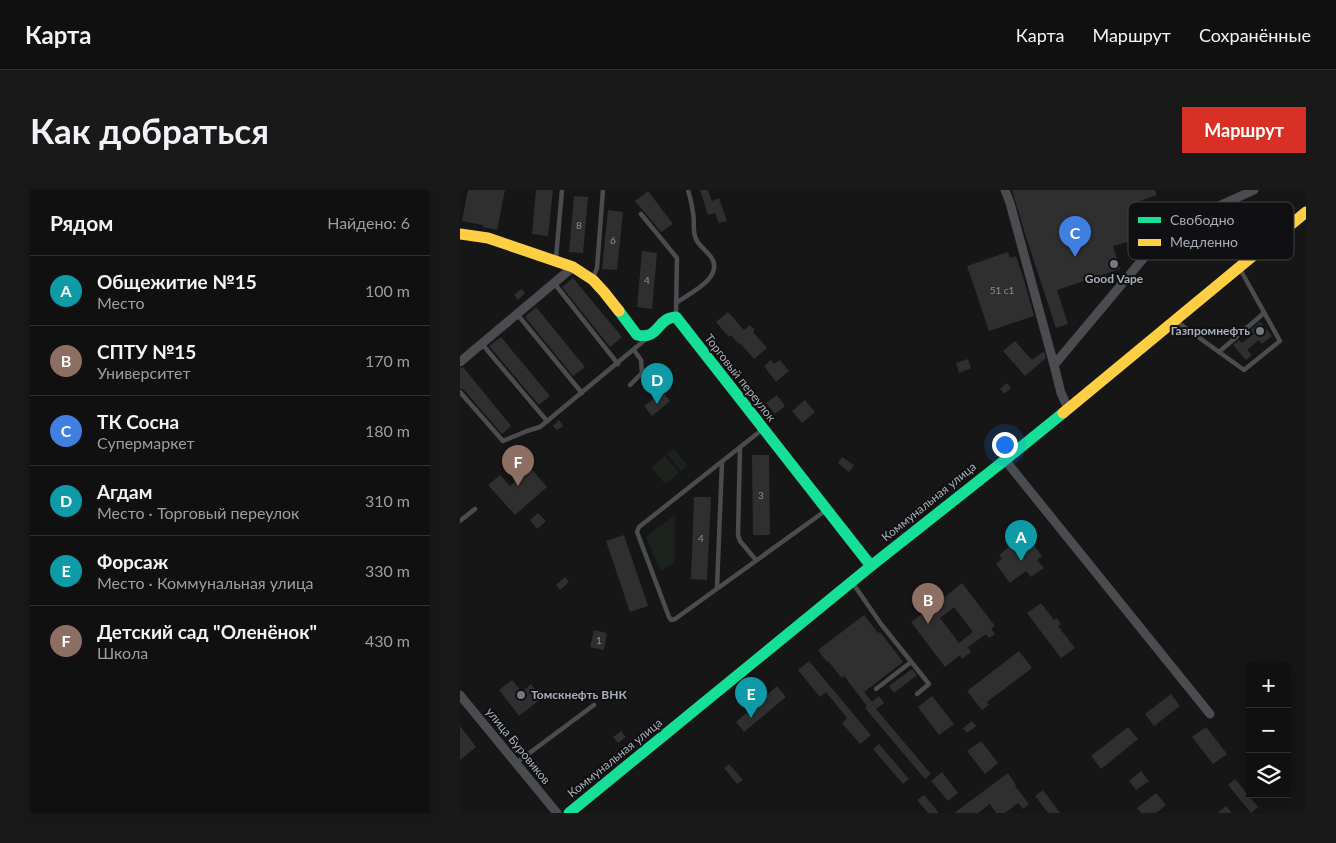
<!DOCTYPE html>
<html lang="ru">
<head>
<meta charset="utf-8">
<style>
	body { margin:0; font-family:Lato,sans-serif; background:#191919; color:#f1f3f6 }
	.controls { position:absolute; right:15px; bottom:15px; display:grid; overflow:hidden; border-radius:0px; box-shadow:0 2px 12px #0003 }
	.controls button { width:45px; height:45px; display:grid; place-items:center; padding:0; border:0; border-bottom:1px solid #303030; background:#101010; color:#f1f3f6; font:25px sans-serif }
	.you { position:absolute; left:544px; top:254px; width:18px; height:18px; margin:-12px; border:4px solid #fff; border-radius:50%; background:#1a73e8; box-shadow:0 0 0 8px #1a73e833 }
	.badge { display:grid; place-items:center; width:32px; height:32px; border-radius:50%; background:#d93025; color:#fff; font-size:16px; font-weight:700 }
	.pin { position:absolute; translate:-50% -41px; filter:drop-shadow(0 1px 2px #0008) }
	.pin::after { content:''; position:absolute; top:26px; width:18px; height:15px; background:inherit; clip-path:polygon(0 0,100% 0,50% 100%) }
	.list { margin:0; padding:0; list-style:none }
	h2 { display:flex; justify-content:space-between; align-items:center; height:65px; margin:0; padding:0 20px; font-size:21px }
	h2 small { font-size:16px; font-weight:400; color:#9c9d9f }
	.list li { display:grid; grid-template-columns:32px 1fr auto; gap:15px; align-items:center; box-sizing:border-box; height:70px; padding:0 20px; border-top:1px solid #303030 }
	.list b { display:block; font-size:19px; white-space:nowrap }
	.list p { margin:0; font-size:16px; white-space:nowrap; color:#9c9d9f }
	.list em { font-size:16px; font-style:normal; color:#9c9d9f }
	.icon { flex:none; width:28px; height:28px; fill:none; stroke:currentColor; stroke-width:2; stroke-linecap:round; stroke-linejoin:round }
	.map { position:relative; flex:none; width:846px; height:623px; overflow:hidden; border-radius:0px }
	header { display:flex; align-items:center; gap:30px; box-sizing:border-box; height:70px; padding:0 25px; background:#101010; border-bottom:1px solid #303030 }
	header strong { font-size:24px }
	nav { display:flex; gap:28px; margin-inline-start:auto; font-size:18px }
	.intro { display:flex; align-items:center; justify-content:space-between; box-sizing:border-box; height:120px; padding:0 30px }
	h1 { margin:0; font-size:35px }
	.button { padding:12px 22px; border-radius:0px; background:#d93025; color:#fff; font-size:18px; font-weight:700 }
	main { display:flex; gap:30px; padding:0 30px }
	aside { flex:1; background:#101010; border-radius:0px; box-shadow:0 2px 12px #0003 }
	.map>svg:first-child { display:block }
</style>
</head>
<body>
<header>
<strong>Карта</strong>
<nav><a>Карта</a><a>Маршрут</a><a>Сохранённые</a></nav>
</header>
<div class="intro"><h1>Как добраться</h1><a class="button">Маршрут</a></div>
<main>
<aside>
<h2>Рядом<small>Найдено: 6</small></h2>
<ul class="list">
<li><span class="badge" style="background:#0f9aa8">A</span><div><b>Общежитие №15</b><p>Место</p></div><em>100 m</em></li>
<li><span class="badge" style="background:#8d6e63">B</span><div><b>СПТУ №15</b><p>Университет</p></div><em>170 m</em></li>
<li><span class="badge" style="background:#3f7fe0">C</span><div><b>ТК Сосна</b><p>Супермаркет</p></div><em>180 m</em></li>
<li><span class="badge" style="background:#0f9aa8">D</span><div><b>Агдам</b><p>Место · Торговый переулок</p></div><em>310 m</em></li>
<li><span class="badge" style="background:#0f9aa8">E</span><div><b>Форсаж</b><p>Место · Коммунальная улица</p></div><em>330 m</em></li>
<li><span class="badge" style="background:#8d6e63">F</span><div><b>Детский сад &quot;Оленёнок&quot;</b><p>Школа</p></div><em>430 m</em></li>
</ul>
</aside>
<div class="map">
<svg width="846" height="623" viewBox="0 0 846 623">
	<rect width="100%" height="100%" fill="#161616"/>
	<g fill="#1c231c">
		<path d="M214,259L228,276L221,281L207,264Z"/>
		<path d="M205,266L219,283L205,294L191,277Z"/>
		<path d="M215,325V372L201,381L186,347Z"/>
	</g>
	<g fill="#2f2f30" fill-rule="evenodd">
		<path d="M8,0H45L37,40L23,37V35L2,31Z"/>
		<path d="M76,0H93L88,46L72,44Z"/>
		<path d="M240,0H248L252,11L259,8L267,31L259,33L255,23L248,25Z"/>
		<path d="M552,0H695L697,5L680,11L688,36L671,42L674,50L653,56L660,79L597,100L608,134L596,138L566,47Z"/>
		<path d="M188,1L213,34L201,42L175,11Z"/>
		<path d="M114,6L128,7L123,63L109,62Z"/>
		<path d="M148,20L163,22L157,80L142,79Z"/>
		<path d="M182,61L197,63L192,119L177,117Z"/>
		<path d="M548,62L550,68L556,66L564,90L574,126L529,141L507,76Z"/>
		<path d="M113,88L162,147L150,157L102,97Z"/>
		<path d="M61,99L65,103L58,110L54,105Z"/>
		<path d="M76,117L125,177L113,186L65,127Z"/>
		<path d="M268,122L284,140L290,135L295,140L293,142L307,158L294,169L280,153L279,154L271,145L269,147L256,132Z"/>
		<path d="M800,132L812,146L802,154L799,150L787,160L792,165L786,170L773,155L779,150L782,153L794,144L791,140Z"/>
		<path d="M41,147L90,206L79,215L29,156Z"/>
		<path d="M555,151L572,170L584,161L586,168L565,186L543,161Z"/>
		<path d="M508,169L511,178L499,183L496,173Z"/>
		<path d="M311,170L314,174L320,170L329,181L316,192L304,176Z"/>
		<path d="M3,177L51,236L42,244L3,199L0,198V178Z"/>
		<path d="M547,193L551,198L544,204L540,199Z"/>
		<path d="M203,202L210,211L192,226L184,216Z"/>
		<path d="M317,205L325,216L315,224L306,213Z"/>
		<path d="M345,210L355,222L342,233L332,221Z"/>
		<path d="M99,230L103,236L97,240L93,236Z"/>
		<path d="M292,265H309L310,345H293Z"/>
		<path d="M382,267L394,275L389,282L378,273Z"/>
		<path d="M62,268L87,297L55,325L28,295L40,285L50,296L59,289L50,278Z"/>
		<path d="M234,307H251L247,390L231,389Z"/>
		<path d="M78,323L86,331L77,339L70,330Z"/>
		<path d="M164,345L188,416L170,422L146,351Z"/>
		<path d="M573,354L582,366L577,370L584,378L571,387L566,381L550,393L536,374L542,369L539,365L551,355L559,365Z"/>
		<path d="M105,387L109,392L100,400L96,395Z"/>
		<path d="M502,393L535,436L531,439L535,444L529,448L526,444L508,457L511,462L502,469L500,465L485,477L451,432L470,418L474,423L484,415L481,410ZM494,417L513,442L499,453L480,428Z"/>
		<path d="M581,413L594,430L597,428L601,434L598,436L615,458L601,468L567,423Z"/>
		<path d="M404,425L418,443L420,442L443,472L404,502L412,512L419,506L424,513L416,519L471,584L465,589L405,518L407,516L384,486L382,488L368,471L367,472L358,460Z"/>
		<path d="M134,440L147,443L144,460L130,457Z"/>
		<path d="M559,461L572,478L527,512L529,515L522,520L507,501Z"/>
		<path d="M349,471L411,545L400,554L382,533L387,528L366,502L360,507L338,480Z"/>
		<path d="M452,479L457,485L434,503L429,496Z"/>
		<path d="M52,490L62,502L71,494L82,508L59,526L39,500Z"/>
		<path d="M317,496L326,507L284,542L276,532Z"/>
		<path d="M711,504L720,516L694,536L685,524Z"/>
		<path d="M472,506L494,534L479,545L458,517Z"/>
		<path d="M512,531L516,536L507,543L503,538Z"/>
		<path d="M0,536L16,557L0,570Z"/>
		<path d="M668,537L678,549L641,579L631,566Z"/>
		<path d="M746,537L767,564L753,574L732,547Z"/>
		<path d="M161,541L166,547L158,553L153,547Z"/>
		<path d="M521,551L538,573L525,584L507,561Z"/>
		<path d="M419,554L449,589L443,594L413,559Z"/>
		<path d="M269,574L283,590L277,594L264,578Z"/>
		<path d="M681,581L689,591L676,600L669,591Z"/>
		<path d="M482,582L498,603L488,611L471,591Z"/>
		<path d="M548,583L556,595L555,596L569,614L563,619L558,613L545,623H536L530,614L518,623H494Z"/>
		<path d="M775,589L798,617L791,623L768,595Z"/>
		<path d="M583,600L600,623H588L575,606Z"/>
		<path d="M696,603L706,615L696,623H681L677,618Z"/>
		<path d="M464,605L479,623H468L457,610Z"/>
		<path d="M766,616L772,623H757Z"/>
	</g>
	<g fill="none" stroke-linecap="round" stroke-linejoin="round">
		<g stroke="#4a4c4f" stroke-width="4.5">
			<path d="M181,24L217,68L216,125"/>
			<path d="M96,68L102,0"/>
			<path d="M133,88L137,78L143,0"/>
			<path d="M94,93L158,174"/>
			<path d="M216,113C230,103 265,87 251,67C246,60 239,56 236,49C232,41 235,31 233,23C232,15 230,7 228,0"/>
			<path d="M57,124L122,203"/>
			<path d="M716,131L784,180L820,151L780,79"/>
			<path d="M22,154L87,231"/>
			<path d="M759,162L804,123"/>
			<path d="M170,195L182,183L181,170L174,160"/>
			<path d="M0,202L43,251L67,241L80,237L186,149"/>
			<path d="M303,239L179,337L177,342L209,427L211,430L215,429L365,321"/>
			<path d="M280,258L278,345L280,351L296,370"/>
			<path d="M0,331L15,319"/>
			<path d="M392,392L421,434L469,494L457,504"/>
			<path d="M257,398L262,272"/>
			<path d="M416,499L451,472"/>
			<path d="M56,573L134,515"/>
		</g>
		<g stroke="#4a4c4f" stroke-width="9">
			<path d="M545,0L550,13L594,175L601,203L608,218"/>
			<path d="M0,172L113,77"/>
			<path d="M594,175L708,39L794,0"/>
			<path d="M545,270L750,524"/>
			<path d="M0,505L97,623"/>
		</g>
		<g stroke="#16e098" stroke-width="11">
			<path d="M159,121L177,145C200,150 196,128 216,127L411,376"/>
			<path d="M109,623L411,376L545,270L603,223"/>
		</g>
		<g stroke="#ffcf43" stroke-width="11">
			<path d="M0,44L28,48L113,77L133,90L144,102L159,121"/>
			<path d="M603,223L846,22"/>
		</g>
	</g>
	<g fill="#74797f" stroke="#101012" stroke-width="2">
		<circle cx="654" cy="74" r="5"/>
		<circle cx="800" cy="141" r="5"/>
		<circle cx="61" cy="505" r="5"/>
	</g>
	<g text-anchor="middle" stroke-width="4" stroke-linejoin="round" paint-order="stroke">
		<g font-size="10" fill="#898e96">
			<text x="119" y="39">8</text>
			<text x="153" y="54">6</text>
			<text x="187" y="94">4</text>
			<text x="542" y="104">51 с1</text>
			<text x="301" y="309">3</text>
			<text x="241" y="352">4</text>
			<text x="139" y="454">1</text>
		</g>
		<g font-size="12" font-weight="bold" fill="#a7aeb8" stroke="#101012">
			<text x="654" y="93">Good Vape</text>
			<text x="790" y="145" text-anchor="end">Газпромнефть</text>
			<text x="71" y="509" text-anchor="start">Томскнефть ВНК</text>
		</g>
		<g font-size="12" fill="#a7aeb8" stroke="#101012">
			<text transform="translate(280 188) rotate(52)" y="4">Торговый переулок</text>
			<text transform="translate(469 312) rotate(-39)" y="4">Коммунальная улица</text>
			<text transform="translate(58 556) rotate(51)" y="4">улица Буровиков</text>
			<text transform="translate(155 568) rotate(-39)" y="4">Коммунальная улица</text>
		</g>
	</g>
	<rect x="668" y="12" width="166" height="58" rx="8" fill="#101012" stroke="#3d3f44" stroke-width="1"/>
	<rect x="678" y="27" width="23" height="6" fill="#16e098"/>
	<rect x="678" y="49" width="23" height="7" fill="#ffcf43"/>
	<g font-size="14" fill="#a7aeb8">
		<text x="710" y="35">Свободно</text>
		<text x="710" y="57">Медленно</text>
	</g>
</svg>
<div class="controls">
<button>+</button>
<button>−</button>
<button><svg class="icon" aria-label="layers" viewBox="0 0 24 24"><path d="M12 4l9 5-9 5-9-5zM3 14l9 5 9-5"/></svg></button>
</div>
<div class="you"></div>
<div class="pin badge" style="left:561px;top:371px;background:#0f9aa8">A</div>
<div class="pin badge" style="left:468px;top:434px;background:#8d6e63">B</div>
<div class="pin badge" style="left:615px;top:67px;background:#3f7fe0">C</div>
<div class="pin badge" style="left:197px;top:214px;background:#0f9aa8">D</div>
<div class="pin badge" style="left:291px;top:528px;background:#0f9aa8">E</div>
<div class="pin badge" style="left:58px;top:296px;background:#8d6e63">F</div>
</div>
</main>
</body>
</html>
